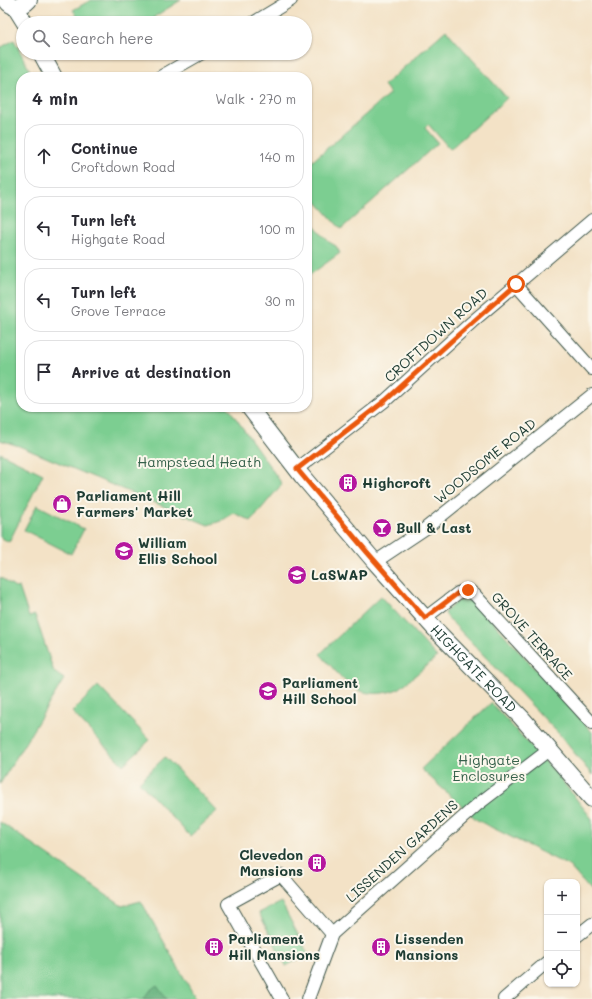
<!DOCTYPE html>
<html lang="en">
<head>
<meta charset="utf-8">
<style>
	body { margin:0; font-family:Mali,sans-serif; background:#f7f7f7; color:#2b2b33 }
	.controls { position:absolute; right:12px; bottom:12px; display:grid; overflow:hidden; border-radius:8px; box-shadow:0 1px 3px #0004 }
	.controls button { width:36px; height:36px; display:grid; place-items:center; padding:0; border:0; border-bottom:1px solid #e1e1e2; background:#fff; color:#2b2b33; font:20px sans-serif }
	.stop { position:absolute; width:12px; height:12px; margin:-9px; border:3px solid #ea580c; border-radius:50%; background:#fff }
	.stop.end { background:#ea580c; border-color:#fff; box-shadow:0 1px 4px #0008 }
	.list { margin:0; padding:0; list-style:none }
	h2 { display:flex; justify-content:space-between; align-items:center; height:52px; margin:0; padding:0 16px; font-size:17px }
	h2 small { font-size:13px; font-weight:400; color:#7c7c81 }
	.list li { display:grid; grid-template-columns:26px 1fr auto; gap:12px; align-items:center; box-sizing:border-box; height:64px; margin:0 8px 8px; padding:0 8px; border:1px solid #e1e1e2; border-radius:16px }
	.list b { display:block; font-size:15px; white-space:nowrap }
	.list p { margin:0; font-size:13px; white-space:nowrap; color:#7c7c81 }
	.list em { font-size:13px; font-style:normal; color:#7c7c81 }
	.icon { flex:none; width:22px; height:22px; fill:none; stroke:currentColor; stroke-width:2; stroke-linecap:round; stroke-linejoin:round }
	.map { position:relative; flex:none; width:592px; height:999px; overflow:hidden }
	.search { position:absolute; background:#fff; box-shadow:0 1px 3px #0004; left:16px; top:16px; width:296px; height:44px; display:flex; align-items:center; gap:10px; box-sizing:border-box; padding:0 14px; border-radius:22px; color:#7c7c81; font-size:15px }
	.panel { position:absolute; background:#fff; box-shadow:0 1px 3px #0004; left:16px; top:72px; width:296px; height:340px; border-radius:16px }
	.map>svg:first-child { display:block }
</style>
</head>
<body>
<div class="map">
<svg width="592" height="999" viewBox="0 0 592 999">
	<rect width="100%" height="100%" fill="#fbf7ec"/>
	<filter id="ink" filterUnits="userSpaceOnUse"><feTurbulence type="fractalNoise" baseFrequency=".025" numOctaves="2"/><feDisplacementMap in="SourceGraphic" scale="8" xChannelSelector="R" yChannelSelector="G"/><feConvolveMatrix kernelMatrix="1 2 1 2 8 2 1 2 1" color-interpolation-filters="sRGB"/></filter>
	<filter id="wash" filterUnits="userSpaceOnUse"><feTurbulence type="fractalNoise" baseFrequency=".012" numOctaves="4" result="noise"/><feDisplacementMap in="SourceGraphic" scale="16" xChannelSelector="R" yChannelSelector="G"/><feGaussianBlur stdDeviation="0.9" result="paint"/><feColorMatrix in="noise" values="0 0 0 0 0 0 0 0 0 0 0 0 0 0 0 0 0 1.4 0 .05"/><feComposite in="paint" operator="in"/></filter>
	<g filter="url(#wash)">
		<rect width="100%" height="100%" fill="#f3e2c6"/>
		<g fill="#7bce91" stroke="#4d8662">
			<path d="M91,0H181L154,17L155,19L149,23H82L73,10Z"/>
			<path d="M446,30L507,98L450,149L428,124L425,128L438,143L341,229L307,191V166L390,93L384,85Z"/>
			<path d="M14,40L33,77H21V407H228L282,484L251,521L234,513L221,521L208,525L19,446L0,440V48Z"/>
			<path d="M307,217L329,242L336,246L340,253L307,277Z"/>
			<path d="M0,453L43,474L9,542L0,537Z"/>
			<path d="M37,505L84,529L71,554L24,530Z"/>
			<path d="M0,577L15,588L19,587L29,617L35,615L54,672L64,679L0,784Z"/>
			<path d="M381,596L437,657L400,688C385,695 365,696 351,686C342,680 328,662 320,654Z"/>
			<path d="M466,600L475,602L592,732V775L560,735L450,620L445,614L446,611L458,601Z"/>
			<path d="M98,686L150,740L123,765L72,712Z"/>
			<path d="M491,703L556,773L592,819V892L569,866L477,820L421,769Z"/>
			<path d="M165,757L217,811L190,836L139,782Z"/>
			<path d="M0,822L122,906L141,901L196,999H0Z"/>
			<path d="M281,902L308,954L286,966L259,913Z"/>
		</g>
		<path fill="#64b17b" stroke="#427758" d="M157,985L167,999H145L144,998L149,991Z"/>
	</g>
	<g filter="url(#ink)">
		<g fill="none" stroke-linecap="round" stroke-linejoin="round">
			<g stroke="#3f564a" stroke-width="14">
				<g id="minor">
					<path d="M253,23L291,0"/>
					<path d="M160,77L202,53"/>
					<path d="M516,284L592,369"/>
					<path d="M297,469L386,400L472,322L592,220"/>
					<path d="M375,562L426,528L592,395"/>
					<path d="M425,618L458,593L468,590L475,595L592,723"/>
					<path d="M577,936L592,924"/>
					<path d="M282,999L228,904L281,875L332,934"/>
					<path d="M308,999L332,934L477,805L550,749"/>
					<path d="M504,999L547,962"/>
				</g>
			</g>
			<g stroke="#3f564a" stroke-width="18">
				<g id="tertiary">
					<path d="M6,0C12,9 22,8 29,0"/>
					<path d="M15,7L25,23"/>
					<path d="M41,53L54,77"/>
					<path id="s1" d="M249,407L302,476L375,562L434,628L521,717L592,799"/>
				</g>
			</g>
			<use href="#minor" stroke="#fff" stroke-width="12"/>
			<use href="#tertiary" stroke="#fff" stroke-width="16"/>
		</g>
	</g>
	<g fill="none" stroke-linecap="round" stroke-linejoin="round" filter="url(#ink)">
		<path stroke="#ea580c" stroke-width="5" d="M468,590L458,593L425,618L367,552L297,469L386,400L458,335L516,284"/>
	</g>
	<defs>
		<g id="building-disc" transform="scale(1)"><circle r="9.5" fill="#b5179e" stroke="#fbf7ec"/><path d="M-4-6H4V6H1V3H-1V6H-4ZM-2.5-4.3h1.7v1.8h-1.7ZM.8-4.3h1.7v1.8H.8ZM-2.5-1h1.7V.8h-1.7ZM.8-1h1.7V.8H.8Z" fill="#fff"/></g>
		<g id="shop-disc" transform="scale(1)"><circle r="9.5" fill="#b5179e" stroke="#fbf7ec"/><path d="M-5-2.5h2.3a2.7 3.5 0 0 1 5.4 0H5L5.5 6h-11ZM-1.5-2.5h3a1.5 2.3 0 0 0-3 0Z" fill="#fff"/></g>
		<g id="bar-disc" transform="scale(1)"><circle r="9.5" fill="#b5179e" stroke="#fbf7ec"/><path d="M-6-5H6L.8 .8V4.5H3.5V6h-7V4.5H-.8V.8Z" fill="#fff"/></g>
		<g id="school-disc" transform="scale(1)"><circle r="9.5" fill="#b5179e" stroke="#fbf7ec"/><path d="M0-5L7-2L0 1L-7-2ZM-4 1L0 2.5L4 1V4Q0 6-4 4Z" fill="#fff"/></g>
		<g id="university-disc" transform="scale(1)"><circle r="9.5" fill="#b5179e" stroke="#fbf7ec"/><path d="M0-5L7-2L0 1L-7-2ZM-4 1L0 2.5L4 1V4Q0 6-4 4Z" fill="#fff"/></g>
	</defs>
	<g fill-rule="evenodd">
		<use href="#building-disc" x="348" y="483"/>
		<use href="#shop-disc" x="62" y="504"/>
		<use href="#bar-disc" x="382" y="528"/>
		<use href="#school-disc" x="124" y="551"/>
		<use href="#university-disc" x="297" y="575"/>
		<use href="#school-disc" x="268" y="691"/>
		<use href="#building-disc" x="317" y="863"/>
		<use href="#building-disc" x="214" y="947"/>
		<use href="#building-disc" x="381" y="947"/>
	</g>
	<g text-anchor="middle" stroke-width="4" stroke-linejoin="round" paint-order="stroke">
		<g font-size="14" fill="#1f3d34" stroke="#fbf7ec">
			<text transform="translate(436 335) rotate(-42)" y="5">CROFTDOWN ROAD</text>
			<text transform="translate(485 461) rotate(-39)" y="5">WOODSOME ROAD</text>
			<text transform="translate(532 636) rotate(48)" y="5">GROVE TERRACE</text>
			<text dy="5" stroke="none"><textPath href="#s1" startOffset="345">HIGHGATE ROAD</textPath></text>
			<text transform="translate(402 851) rotate(-42)" y="5">LISSENDEN GARDENS</text>
		</g>
		<g font-size="14" fill="#36614b" stroke="#fbf7ec">
			<text x="199" y="467">Hampstead Heath</text>
			<text x="489" y="765">Highgate<tspan x="489" dy="16">Enclosures</tspan></text>
		</g>
		<g font-size="14" font-weight="bold" fill="#1f3d34" stroke="#fbf7ec" text-anchor="start">
			<text x="362" y="488">Highcroft</text>
			<text x="76" y="501">Parliament Hill<tspan x="76" dy="16">Farmers' Market</tspan></text>
			<text x="396" y="533">Bull &amp; Last</text>
			<text x="138" y="548">William<tspan x="138" dy="16">Ellis School</tspan></text>
			<text x="311" y="580">LaSWAP</text>
			<text x="282" y="688">Parliament<tspan x="282" dy="16">Hill School</tspan></text>
			<text x="303" y="860" text-anchor="end">Clevedon<tspan x="303" dy="16">Mansions</tspan></text>
			<text x="228" y="944">Parliament<tspan x="228" dy="16">Hill Mansions</tspan></text>
			<text x="395" y="944">Lissenden<tspan x="395" dy="16">Mansions</tspan></text>
		</g>
	</g>
</svg>
<div class="controls">
<button>+</button>
<button>−</button>
<button><svg class="icon" aria-label="locate" viewBox="0 0 24 24"><circle cx="12" cy="12" r="6"/><path d="M12 2v4M12 18v4M2 12h4M18 12h4"/></svg></button>
</div>
<div class="stop" style="left:516px;top:284px"></div>
<div class="stop end" style="left:468px;top:590px"></div>
<div class="search"><svg class="icon" aria-label="search" viewBox="0 0 24 24"><circle cx="10" cy="10" r="6"/><path d="M15 15l6 6"/></svg>Search here</div>
<section class="panel">
<h2>4 min<small>Walk · 270 m</small></h2>
<ul class="list">
<li><svg class="icon" aria-label="ahead" viewBox="0 0 24 24"><path d="M12 20V5M6 11l6-6 6 6"/></svg><div><b>Continue</b><p>Croftdown Road</p></div><em>140 m</em></li>
<li><svg class="icon" aria-label="left" viewBox="0 0 24 24"><path d="M17 20v-9H6M10 6l-5 5 5 5"/></svg><div><b>Turn left</b><p>Highgate Road</p></div><em>100 m</em></li>
<li><svg class="icon" aria-label="left" viewBox="0 0 24 24"><path d="M17 20v-9H6M10 6l-5 5 5 5"/></svg><div><b>Turn left</b><p>Grove Terrace</p></div><em>30 m</em></li>
<li><svg class="icon" aria-label="arrive" viewBox="0 0 24 24"><path d="M6 21V4h12l-3 4 3 4H6"/></svg><div><b>Arrive at destination</b></div></li>
</ul>
</section>
</div>
</body>
</html>
